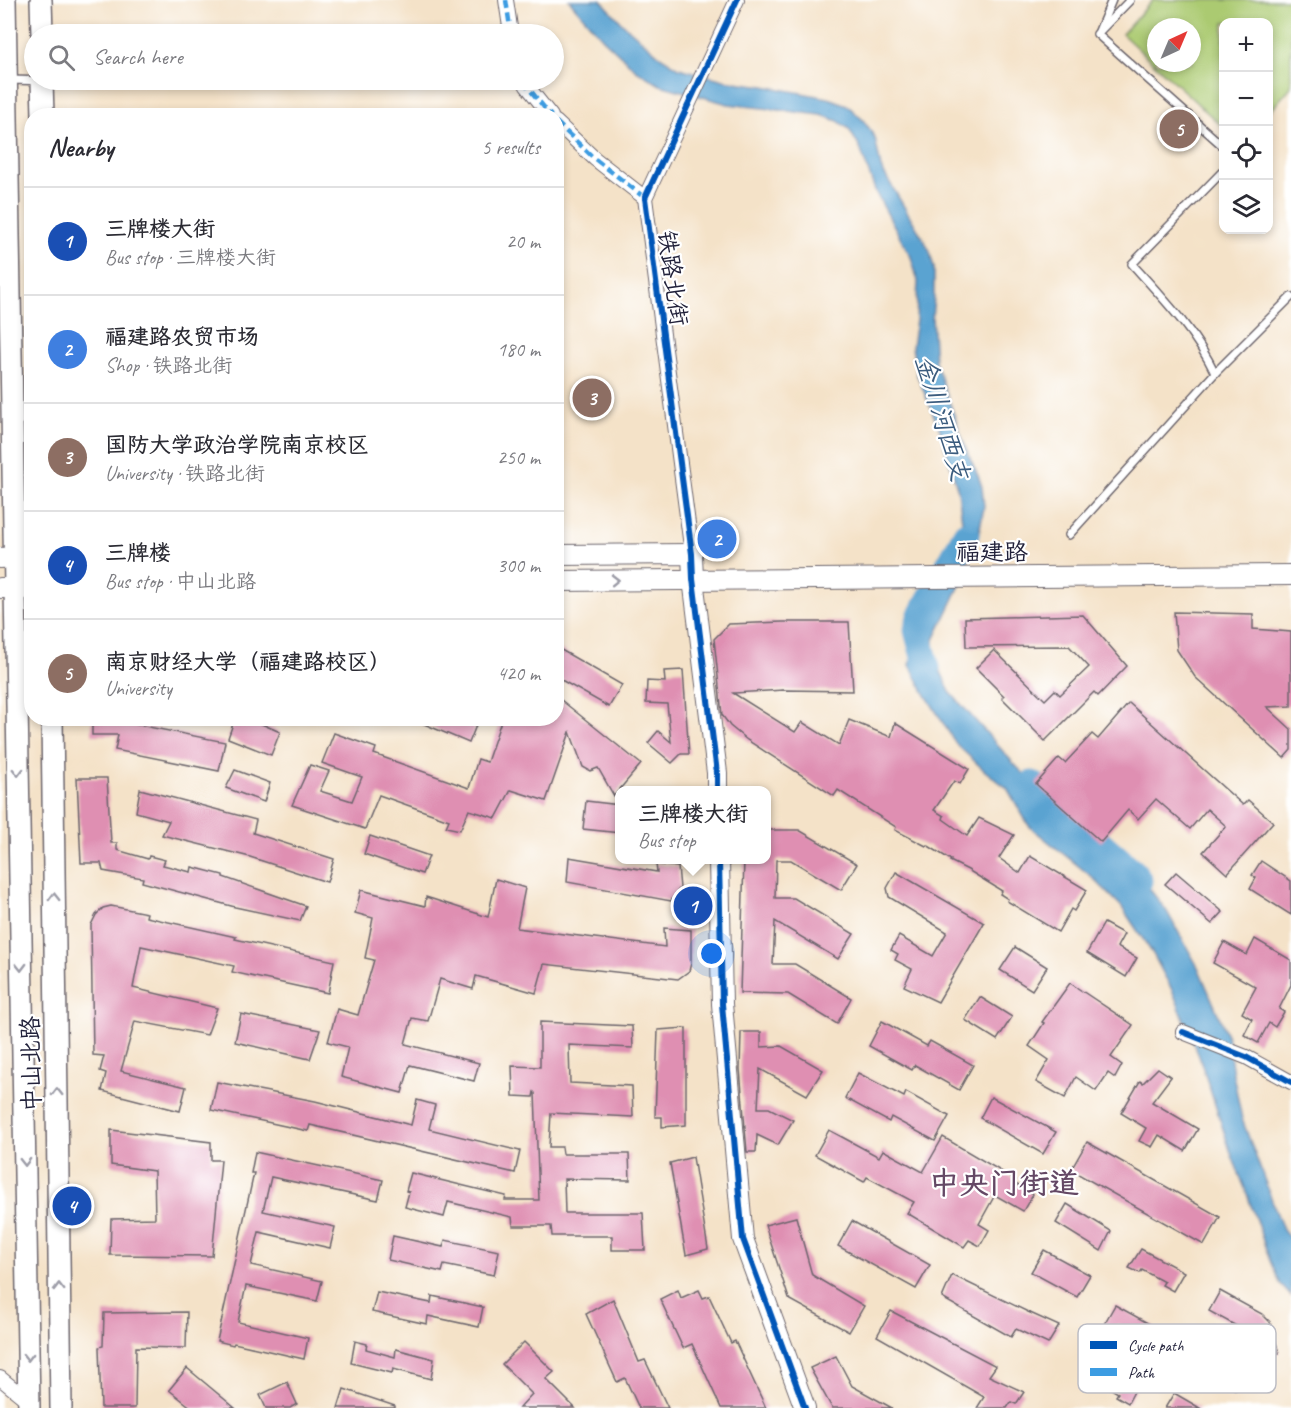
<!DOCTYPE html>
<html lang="en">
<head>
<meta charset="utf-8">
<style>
	body { margin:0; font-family:Caveat,"LXGW WenKai TC",sans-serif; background:#f2f2f3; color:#2b2b33 }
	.controls { position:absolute; right:18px; top:18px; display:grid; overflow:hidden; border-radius:12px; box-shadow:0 3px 9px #0003 }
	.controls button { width:54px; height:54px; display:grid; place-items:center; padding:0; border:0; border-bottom:2px solid #e1e1e2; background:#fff; color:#2b2b33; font:30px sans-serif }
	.compass { position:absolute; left:1147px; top:18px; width:54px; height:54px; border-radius:50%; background:#fff; box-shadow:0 3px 9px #0003; rotate:44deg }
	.you { position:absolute; left:712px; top:954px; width:21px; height:21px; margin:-15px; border:4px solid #fff; border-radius:50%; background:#1a73e8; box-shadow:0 0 0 9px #1a73e833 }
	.badge { display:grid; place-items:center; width:39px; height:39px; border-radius:50%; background:#b45309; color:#fff; font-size:20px; font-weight:700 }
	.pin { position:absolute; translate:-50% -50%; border:3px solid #fff; box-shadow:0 2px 6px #0006 }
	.popup { position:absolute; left:615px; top:786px; width:156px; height:78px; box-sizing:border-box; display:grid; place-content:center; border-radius:12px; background:#fff; filter:drop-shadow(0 2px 4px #0005); font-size:20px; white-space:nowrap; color:#7c7c81 }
	.popup b { font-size:22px; color:#2b2b33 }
	.popup::after { content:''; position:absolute; left:50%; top:100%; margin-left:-12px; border:12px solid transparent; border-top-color:#fff }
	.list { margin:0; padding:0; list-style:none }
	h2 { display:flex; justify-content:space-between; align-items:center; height:78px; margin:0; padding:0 24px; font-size:26px }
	h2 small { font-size:20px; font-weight:400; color:#7c7c81 }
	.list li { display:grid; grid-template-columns:39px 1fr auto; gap:18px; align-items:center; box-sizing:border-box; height:108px; padding:0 24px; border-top:2px solid #e1e1e2 }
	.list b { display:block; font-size:22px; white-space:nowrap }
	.list p { margin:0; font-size:20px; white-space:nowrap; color:#7c7c81 }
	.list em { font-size:20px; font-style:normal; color:#7c7c81 }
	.icon { flex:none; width:33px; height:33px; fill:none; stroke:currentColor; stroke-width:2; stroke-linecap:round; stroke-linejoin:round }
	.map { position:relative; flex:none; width:1291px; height:1408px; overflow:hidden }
	.search { position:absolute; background:#fff; box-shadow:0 3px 9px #0003; left:24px; top:24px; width:540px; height:66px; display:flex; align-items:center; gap:15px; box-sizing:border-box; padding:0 21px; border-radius:33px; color:#7c7c81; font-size:22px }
	.panel { position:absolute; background:#fff; box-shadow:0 3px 9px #0003; left:24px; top:108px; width:540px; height:618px; border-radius:24px }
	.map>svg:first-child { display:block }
</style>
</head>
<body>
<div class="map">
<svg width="1291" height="1408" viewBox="0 0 1291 1408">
	<rect width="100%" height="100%" fill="#fff"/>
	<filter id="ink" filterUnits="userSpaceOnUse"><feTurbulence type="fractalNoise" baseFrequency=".0167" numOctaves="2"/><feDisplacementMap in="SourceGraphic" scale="12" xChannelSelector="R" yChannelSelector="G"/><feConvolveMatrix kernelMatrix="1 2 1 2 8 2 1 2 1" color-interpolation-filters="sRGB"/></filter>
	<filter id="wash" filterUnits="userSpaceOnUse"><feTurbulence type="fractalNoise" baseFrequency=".008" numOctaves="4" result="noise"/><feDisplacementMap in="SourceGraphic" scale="24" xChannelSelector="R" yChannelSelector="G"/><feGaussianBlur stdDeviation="1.35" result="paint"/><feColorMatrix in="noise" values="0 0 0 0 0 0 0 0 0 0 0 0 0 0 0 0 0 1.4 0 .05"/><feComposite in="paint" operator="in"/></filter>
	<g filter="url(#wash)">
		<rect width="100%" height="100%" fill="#f4e2c8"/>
		<path fill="#abca71" stroke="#667656" stroke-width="1.5" fill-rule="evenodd" d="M1153,0H1291V87L1269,112L1268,22H1224L1223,127L1122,34ZM1156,27H1192V63H1156Z"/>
		<path fill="#5aa3d1" stroke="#3e6286" stroke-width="1.5" d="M569,0H601L622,23L660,56L679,68L728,81L764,86L828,98L847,105L863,120L870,130L875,138L881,168L924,240L930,252L934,268V297L932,317L935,361L966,449L979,478L982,487L984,507L979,533L971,550L965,575L934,640L935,663L942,674L950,692L1017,767L1079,826L1141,878L1166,910L1198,967L1227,1035L1233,1074L1242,1119L1283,1230L1291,1240V1296L1281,1285L1270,1261L1246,1191L1232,1156L1199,1056L1173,992L1153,954L1121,906L1092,877L1029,826L1007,788L985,771L956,744L924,692L910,665L923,614L946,575L955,545L963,529L958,491L940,430L917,375L912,347L916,320L918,281L911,257L876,193L860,148L849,129L838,121L821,115L728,104L660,85L636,70L603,39Z"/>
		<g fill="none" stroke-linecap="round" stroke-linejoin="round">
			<g stroke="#5aa3d1" stroke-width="27">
				<path d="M927,668L917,630L920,617L966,534"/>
				<path d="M1032,784L1134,873L1139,881"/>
			</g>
		</g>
		<g id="blocks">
			<g fill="#df8fb2">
				<path d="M1174,612L1253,614V629L1291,632V706L1267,707L1291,729V750L1284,758L1195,677L1177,650Z"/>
				<path d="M1083,615L1127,666L1098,696L1094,692L1045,741L1002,698L1004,696L976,668L994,650L1045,700L1055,690L1060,695L1089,667L1069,646L966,647L965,618Z"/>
				<path d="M783,622H849L853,691L784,690L733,693L795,732L802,722L839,745L849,720L891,737L895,723L969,769L960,784L954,781L934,810L944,816L943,819L967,836L979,818L1014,835L999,858L1020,873L1030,856L1087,890L1074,911L1071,909L1058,932L1007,901L1008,899L1000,894L1002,891L968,870L950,861L951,860L927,845L926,846L895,830L896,827L838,790L834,796L747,740L730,726L722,715L714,639L729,624Z"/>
				<path d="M556,647L622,685L609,707L556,677Z"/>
				<path d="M683,670L689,754H681L672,763L648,743L658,731L671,742L667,704L646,703L647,681L665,682L664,671Z"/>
				<path d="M556,696L641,764L614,796L598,768L590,771L583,767L570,732L546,801L511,790L496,818L469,810L460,830L446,827L449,820L379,795L365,829L292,805L310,765L329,771L320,791L352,801L362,777L322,763L334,733L376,748L374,754L469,788L478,759L487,762L502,718H556Z"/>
				<path d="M1129,703L1243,805L1248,800L1273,822L1227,874L1203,852L1226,826L1207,809L1190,829L1156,799L1138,819L1128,810L1101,842L1036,784L1059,758L1065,763L1092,734L1098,739Z"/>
				<path d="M92,718H123V722L225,742L219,771L115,750L118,735H92Z"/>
				<path d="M235,718H248L280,732L271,755L228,738Z"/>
				<path d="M410,718H479L469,743Z"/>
				<path d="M235,770L270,783L264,802L226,788Z"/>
				<path d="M77,778H107L111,843H117V850L148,859L149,856L165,860L163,865L191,872L192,867L223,875V877L306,906L300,921L235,907L142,882L143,878L103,871L101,863H81Z"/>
				<path d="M140,789L256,820L253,833L334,859L327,882L250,857L162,835L169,821L136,812Z"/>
				<path d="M586,801L620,805V833L583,829Z"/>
				<path d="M766,830H799L857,864L841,890L791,860H776L775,898H794L854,934L838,959L775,921L773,964H795L851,998L837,1024L788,994L740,993L744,860H766Z"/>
				<path d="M370,836L429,856L422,874L364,854Z"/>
				<path d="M569,857L657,872L656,864L678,867L680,888L671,901L567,882Z"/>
				<path d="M1261,861L1291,881V915L1250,889L1256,878L1252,875Z"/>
				<path d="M896,872L984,923L938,1002L904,986L912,969L895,960L898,954L891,950L899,936L933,956L947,932L889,897L887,888Z"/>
				<path d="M1176,872L1223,912L1212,924L1165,884Z"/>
				<path d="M496,879L525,888L517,928L665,947L664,928L691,930V963L689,971L678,979L544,964L536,993L476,976L473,989L440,979L428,1021L412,1018L405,1044L479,1063L474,1081L410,1065L402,1093L341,1077L348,1047L328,1042L337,1009L358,1015L374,960L365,958L373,918L355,913L361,890L425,906L426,897L488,917Z"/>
				<path d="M111,906L147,913L146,917L236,937L235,939L334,961L328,993L232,972L234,966L141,946L133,988L217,1008L207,1035L135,1021L121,1071L186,1087L180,1111L102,1091L106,1073L100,1071L104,1056L93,1055L91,925L96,915L103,908Z"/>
				<path d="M1104,923L1124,934L1117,947L1137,958L1126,977L1087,953Z"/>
				<path d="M1255,939L1291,960V985L1279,1009L1284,1012L1275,1027L1269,1023L1258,1043L1244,1035L1252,1019L1242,1013L1256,987L1213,963L1224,942L1247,955Z"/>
				<path d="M1015,947L1047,967L1032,990L1000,970Z"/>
				<path d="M1070,983L1133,1025L1111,1057L1122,1065L1115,1078L1108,1073L1096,1091L1076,1077L1065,1098L1036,1082L1049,1060L1029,1046L1044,1023L1042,1022Z"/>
				<path d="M980,997L1012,1017L997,1040L965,1020Z"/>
				<path d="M241,1014L320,1030L310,1059L235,1042Z"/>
				<path d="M882,1021L927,1046L930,1041L973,1065L959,1090L915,1065L912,1070L869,1046Z"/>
				<path d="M540,1022L632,1026L633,1048L569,1045L570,1083L632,1086L633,1117L551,1113L549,1147H562L563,1154H629L630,1180L564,1179L565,1213H643L645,1250H612V1236H552L551,1226H513L512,1217L448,1202L444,1217L405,1207L409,1192L406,1191L411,1173L506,1196L505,1200H539L535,1093L534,1092L533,1097L513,1096L512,1066L540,1067Z"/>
				<path d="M686,1028V1125L662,1127V1117H655L658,1030Z"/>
				<path d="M741,1032H761V1047L781,1046L823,1070L807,1095L760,1069L758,1108H769L793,1120L778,1145L757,1135L756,1152H747L740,1069Z"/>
				<path d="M1158,1068L1171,1077L1152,1102L1198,1129L1185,1151L1159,1135L1152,1147L1139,1141L1146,1128L1121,1113L1140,1081L1143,1083Z"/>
				<path d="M858,1073L904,1097L906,1092L949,1116L935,1141L891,1117L889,1122L845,1098Z"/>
				<path d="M217,1082L315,1101L411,1125L417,1100L435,1105L429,1129L520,1151L515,1173L310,1125L308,1131L211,1110Z"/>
				<path d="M991,1097L1056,1132L1043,1154L980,1118Z"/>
				<path d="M111,1130L211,1142V1160H221L212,1256L110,1255L111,1219L155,1218L154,1171L111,1165Z"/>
				<path d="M829,1130L879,1157L883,1150L923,1172L943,1137L1016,1180L1014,1183L1033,1194L1023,1211L995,1195L979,1224L989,1230L980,1246L969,1240L964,1247L907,1213L914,1202L867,1177L864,1182L815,1155Z"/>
				<path d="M1087,1142L1220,1217L1204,1245L1071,1170Z"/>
				<path d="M255,1152L383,1180L378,1200L271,1177L263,1211L335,1227L330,1248L259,1232L251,1265L322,1281L317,1301L246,1286L238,1322L308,1338L304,1359L234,1343L233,1345L217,1341L254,1173H251Z"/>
				<path d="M693,1157L708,1249L686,1255L670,1163Z"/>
				<path d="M1067,1204L1111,1231L1101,1251L1056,1223Z"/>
				<path d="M796,1217L812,1275L864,1306L849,1332L789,1299L765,1225Z"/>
				<path d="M852,1221L930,1265L916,1289L838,1246Z"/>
				<path d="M393,1236L443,1247L445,1240L499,1251L494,1275L444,1265L442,1272L388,1260Z"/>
				<path d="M1141,1249L1184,1272L1173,1291L1162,1285L1164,1282L1142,1270L1140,1273L1129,1268Z"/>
				<path d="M1044,1250L1090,1275L1077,1297L1031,1272Z"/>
				<path d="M952,1275L1028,1312L1059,1326L1048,1344L1016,1329L1011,1337L942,1298Z"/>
				<path d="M678,1290L681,1298L699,1290L703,1298L709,1296L731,1343L735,1341L766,1408H721L692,1344L683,1348L660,1299Z"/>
				<path d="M1220,1291L1262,1314L1270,1322L1279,1353L1261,1358L1251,1334L1209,1311Z"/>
				<path d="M377,1292L431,1303L432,1296L483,1307L479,1327L428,1316L427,1324L372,1312Z"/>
				<path d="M613,1299L639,1362L645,1360L668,1408H639L625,1378L617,1382L586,1314Z"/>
				<path d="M1115,1305L1155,1327L1147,1341L1117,1324L1103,1345L1095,1340Z"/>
				<path d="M891,1311L996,1366L989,1376L1024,1392L1016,1404L1011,1402L1007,1408H977L984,1397L877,1336Z"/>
				<path d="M187,1312L186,1348L136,1347L135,1408H101L99,1347L103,1346L104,1313Z"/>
				<path d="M355,1341L367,1344L366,1349L395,1357L396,1349L434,1359L431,1379L393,1369L392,1373L351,1363Z"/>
				<path d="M524,1342L554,1372L546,1379L575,1408H519L532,1394L502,1364Z"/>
				<path d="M1195,1348L1243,1377L1236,1390L1187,1365Z"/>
				<path d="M1105,1350L1140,1372L1134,1382L1138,1384L1128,1403L1116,1396L1118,1393L1095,1379L1093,1382L1081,1376L1091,1357L1099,1362Z"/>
				<path d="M836,1356L852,1386L892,1408H832L810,1368Z"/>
				<path d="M187,1368L235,1408H192L169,1390Z"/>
				<path d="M287,1382L297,1404L290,1408H266L260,1395Z"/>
				<path d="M344,1389L395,1406V1408H338Z"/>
				<path d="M1174,1393L1200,1408H1165Z"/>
			</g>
		</g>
	</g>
	<g filter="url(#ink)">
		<use href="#blocks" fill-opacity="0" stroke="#6c656c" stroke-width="1.5"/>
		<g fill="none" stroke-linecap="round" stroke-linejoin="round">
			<g stroke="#6c656c" stroke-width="10">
				<g id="lane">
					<path d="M1130,0L1097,34L1224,147"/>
					<path d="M1099,31L1112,0"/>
					<path d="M9,80L95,82"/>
					<path d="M1215,373L1291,297"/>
					<path d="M1069,535L1215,373C1195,331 1163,298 1132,264L1224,170"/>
				</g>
			</g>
			<g stroke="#6c656c" stroke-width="16">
				<g id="street">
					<path d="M506,0L511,34"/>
					<path d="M524,80L527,86L551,116"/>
					<path d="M556,122L595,159L645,198"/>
					<path d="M692,554L645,198L737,0"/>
					<path d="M1183,1032L1246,1057L1291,1082"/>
					<path d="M0,1378L31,1403"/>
				</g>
			</g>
			<g stroke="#6c656c" stroke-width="22">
				<g id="secondary">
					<path d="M556,555L692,554L693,579L717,773V790"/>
					<path d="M0,558L32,556"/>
					<path d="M556,581L1291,575"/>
					<path d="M0,588H32"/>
					<path d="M719,860L722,1004L743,1239L805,1408"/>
				</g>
			</g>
			<g stroke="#6c656c" stroke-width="24">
				<g id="primary">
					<path d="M5,0L29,1408"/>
					<path d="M41,0L42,34"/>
					<path d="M42,80L43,116"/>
					<path d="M52,718L61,1408"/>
				</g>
			</g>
			<use href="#lane" stroke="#fff" stroke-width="7"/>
			<use href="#street" stroke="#fff" stroke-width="14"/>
			<use href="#secondary" stroke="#fff" stroke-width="20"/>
			<use href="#primary" stroke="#fff" stroke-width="21"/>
			<g stroke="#3c9ce2" stroke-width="4.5" stroke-dasharray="9 4.5" stroke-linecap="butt">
				<path d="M506,0L511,34"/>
				<path d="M524,80L527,86L551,116"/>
				<path d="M556,122L595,159L645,198"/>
			</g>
			<g stroke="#fff" stroke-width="10">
				<g id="cycleway">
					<path d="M717,790V773L693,579L692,554L645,198L737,0"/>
					<path d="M719,860L722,1004L743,1239L805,1408"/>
					<path d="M1183,1032L1246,1057L1291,1082"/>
				</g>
			</g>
			<use href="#cycleway" stroke="#0057b8" stroke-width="6"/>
		</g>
		<defs><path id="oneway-chevron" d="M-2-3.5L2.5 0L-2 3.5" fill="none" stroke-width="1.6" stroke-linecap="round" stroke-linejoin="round" transform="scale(1.5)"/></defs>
		<g stroke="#9c9ca7">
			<use href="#oneway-chevron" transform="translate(615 580) rotate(-1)"/>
			<use href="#oneway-chevron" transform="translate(18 772) rotate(89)"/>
			<use href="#oneway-chevron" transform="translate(54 897) rotate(-91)"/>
			<use href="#oneway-chevron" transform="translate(21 967) rotate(89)"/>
			<use href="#oneway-chevron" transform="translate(57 1092) rotate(-91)"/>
			<use href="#oneway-chevron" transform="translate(25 1162) rotate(89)"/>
			<use href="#oneway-chevron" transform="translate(59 1287) rotate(-91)"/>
			<use href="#oneway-chevron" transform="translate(28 1357) rotate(89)"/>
		</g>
	</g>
	<g text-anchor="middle" stroke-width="4.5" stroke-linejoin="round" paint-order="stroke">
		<g font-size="24" fill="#22223b" stroke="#fff">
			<text transform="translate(673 278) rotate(82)" y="8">铁路北街</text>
			<text x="992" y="560">福建路</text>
			<text transform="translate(31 1064) rotate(-91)" y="8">中山北路</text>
		</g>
		<g font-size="26" font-style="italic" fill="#3b5c7e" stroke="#fff">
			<text transform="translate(943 418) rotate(73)" y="9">金川河西支</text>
		</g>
		<g font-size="30" font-weight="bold" fill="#644865" stroke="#fff">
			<text x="1004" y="1193">中央门街道</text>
		</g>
	</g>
	<rect x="1078" y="1324" width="198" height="69" rx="9" fill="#fff" stroke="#bdbdc4" stroke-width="1.5"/>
	<rect x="1090" y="1341" width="27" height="8" fill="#0057b8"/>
	<rect x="1090" y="1368" width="27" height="8" fill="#3c9ce2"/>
	<g font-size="16" fill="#22223b">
		<text x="1128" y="1351">Cycle path</text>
		<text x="1128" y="1378">Path</text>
	</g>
</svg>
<div class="controls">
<button>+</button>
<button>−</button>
<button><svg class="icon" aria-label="locate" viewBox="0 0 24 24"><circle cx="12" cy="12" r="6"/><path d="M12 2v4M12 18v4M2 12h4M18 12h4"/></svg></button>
<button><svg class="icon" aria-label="layers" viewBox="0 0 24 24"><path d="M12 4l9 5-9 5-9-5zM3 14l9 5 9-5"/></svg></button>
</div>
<svg class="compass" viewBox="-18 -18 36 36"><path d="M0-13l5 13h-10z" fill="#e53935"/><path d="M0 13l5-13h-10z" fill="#7c7c81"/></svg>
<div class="you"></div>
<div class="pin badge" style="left:693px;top:906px;background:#1a4fb4">1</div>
<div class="popup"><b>三牌楼大街</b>Bus stop</div>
<div class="pin badge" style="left:717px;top:539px;background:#3f7fe0">2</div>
<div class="pin badge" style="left:592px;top:398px;background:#8d6e63">3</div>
<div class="pin badge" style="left:72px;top:1206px;background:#1a4fb4">4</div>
<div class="pin badge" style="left:1179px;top:129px;background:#8d6e63">5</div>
<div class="search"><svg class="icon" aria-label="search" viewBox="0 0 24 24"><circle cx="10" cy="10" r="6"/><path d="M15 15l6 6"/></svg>Search here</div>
<section class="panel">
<h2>Nearby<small>5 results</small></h2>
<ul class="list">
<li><span class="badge" style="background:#1a4fb4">1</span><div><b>三牌楼大街</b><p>Bus stop · 三牌楼大街</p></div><em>20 m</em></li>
<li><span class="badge" style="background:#3f7fe0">2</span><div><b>福建路农贸市场</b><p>Shop · 铁路北街</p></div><em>180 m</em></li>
<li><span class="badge" style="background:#8d6e63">3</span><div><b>国防大学政治学院南京校区</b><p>University · 铁路北街</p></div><em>250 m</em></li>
<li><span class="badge" style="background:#1a4fb4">4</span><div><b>三牌楼</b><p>Bus stop · 中山北路</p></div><em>300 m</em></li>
<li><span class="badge" style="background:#8d6e63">5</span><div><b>南京财经大学（福建路校区）</b><p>University</p></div><em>420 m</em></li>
</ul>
</section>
</div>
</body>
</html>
